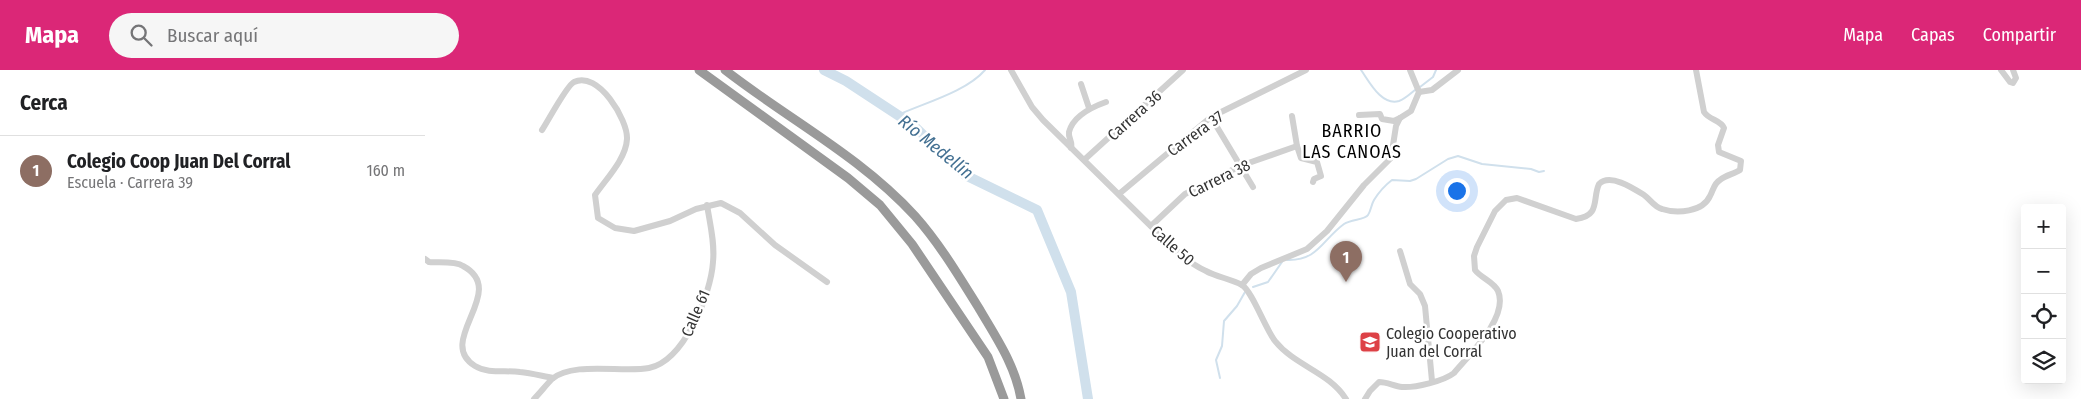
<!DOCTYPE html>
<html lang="es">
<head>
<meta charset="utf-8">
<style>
	body { margin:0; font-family:"Fira Sans Condensed",sans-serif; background:#f6f6f6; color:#202124 }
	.controls { position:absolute; right:15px; bottom:15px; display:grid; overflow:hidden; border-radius:5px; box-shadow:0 5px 20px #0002 }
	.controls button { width:45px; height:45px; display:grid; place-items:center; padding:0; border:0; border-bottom:1px solid #e0e0e0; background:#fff; color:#202124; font:25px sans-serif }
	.you { position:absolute; left:1031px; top:120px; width:18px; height:18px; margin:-12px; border:4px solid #fff; border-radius:50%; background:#1a73e8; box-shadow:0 0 0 8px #1a73e833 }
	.badge { display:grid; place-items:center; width:32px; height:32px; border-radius:50%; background:#db2777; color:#fff; font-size:16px; font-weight:700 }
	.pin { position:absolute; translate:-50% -41px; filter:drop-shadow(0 1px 2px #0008) }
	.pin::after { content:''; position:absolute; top:26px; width:18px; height:15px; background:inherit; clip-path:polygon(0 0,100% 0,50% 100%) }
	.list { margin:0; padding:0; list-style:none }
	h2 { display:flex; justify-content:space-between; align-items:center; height:65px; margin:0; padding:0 20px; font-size:21px }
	h2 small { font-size:16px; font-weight:400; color:#757577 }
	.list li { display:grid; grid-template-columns:32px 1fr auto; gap:15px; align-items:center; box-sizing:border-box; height:70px; padding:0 20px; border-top:1px solid #e0e0e0 }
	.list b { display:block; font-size:19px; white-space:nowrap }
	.list p { margin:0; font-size:16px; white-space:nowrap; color:#757577 }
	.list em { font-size:16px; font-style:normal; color:#757577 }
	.icon { flex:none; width:28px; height:28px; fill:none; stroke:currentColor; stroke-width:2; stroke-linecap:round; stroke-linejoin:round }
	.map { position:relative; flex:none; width:1656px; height:329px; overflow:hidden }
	header { display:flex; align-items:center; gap:30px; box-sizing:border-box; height:70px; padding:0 25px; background:#db2777; color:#fff }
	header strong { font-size:24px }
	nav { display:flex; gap:28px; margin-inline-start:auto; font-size:18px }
	.search { width:350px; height:45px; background:#f6f6f6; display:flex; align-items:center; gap:12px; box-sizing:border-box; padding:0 18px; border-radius:28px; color:#757577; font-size:19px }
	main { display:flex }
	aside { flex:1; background:#fff }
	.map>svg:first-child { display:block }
</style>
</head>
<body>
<header>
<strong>Mapa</strong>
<div class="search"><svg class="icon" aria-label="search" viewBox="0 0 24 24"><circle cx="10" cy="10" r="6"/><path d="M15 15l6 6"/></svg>Buscar aquí</div>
<nav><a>Mapa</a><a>Capas</a><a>Compartir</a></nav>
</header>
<main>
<aside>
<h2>Cerca<small></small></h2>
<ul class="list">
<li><span class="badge" style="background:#8d6e63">1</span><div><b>Colegio Coop Juan Del Corral</b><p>Escuela · Carrera 39</p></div><em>160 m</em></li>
</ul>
</aside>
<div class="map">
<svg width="1656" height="329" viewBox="0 0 1656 329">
	<rect width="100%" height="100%" fill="#fff"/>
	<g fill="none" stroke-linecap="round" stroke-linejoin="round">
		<g stroke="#d0e0ec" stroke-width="2">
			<path d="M936,0C944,11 956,36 974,31C980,29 985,24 990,20"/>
			<path d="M995,17L1008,7L1011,0"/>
			<path d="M473,45C499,33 541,22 560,0"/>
			<path d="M862,190C893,191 897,170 919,154C926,149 940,150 943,145C946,141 946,135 949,130C954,122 959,116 967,110L985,111L991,109L1023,89L1033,86L1057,94L1106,99L1114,102L1119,101"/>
			<path d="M828,217L843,212L857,192"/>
			<path d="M795,308L791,290L797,276L799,251L812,236L820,222"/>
		</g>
		<path stroke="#d0e0ec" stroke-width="10" d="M399,0L421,11L488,55L540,105L612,140L646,222L663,329"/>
		<g stroke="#d0d0d0" stroke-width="6">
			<path d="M586,0L607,37L618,50L741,171C753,183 765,194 781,201C792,207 806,209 817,215C827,221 840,258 850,271C870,296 904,302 921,329"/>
			<path d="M1576,0L1585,12L1588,13L1591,8L1588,0"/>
			<path d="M656,14L664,38"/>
			<path d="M994,22L1007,20L1033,0"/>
			<path d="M934,45L955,44L957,49L969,51L975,48"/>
			<path d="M867,46L872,76L876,88L892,92L896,106L889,109L888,112"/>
			<path d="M786,47L828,117"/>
			<path d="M117,60C123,51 142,15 149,12C173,0 203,50 202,69C201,89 181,109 170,125L173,148L190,158L209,161L245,151L271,139L296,133L315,143L350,175L402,212"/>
			<path d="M646,78C648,72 643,68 644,62C648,46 667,37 681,32"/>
			<path d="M659,90L758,0"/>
			<path d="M694,124L786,47L881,0"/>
			<path d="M726,156L760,124L815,96L872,76"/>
			<path d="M975,181L985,214L995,224L1000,236L1007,311"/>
			<path d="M0,189L4,192C14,193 30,191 38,196C85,221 9,271 50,296C63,304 80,300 95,302C106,303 117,306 128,308"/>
			<path d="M817,215L826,204L836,198L882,179L902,161L939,115L966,88L971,56L975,48L986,41L994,22L985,0"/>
			<path d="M109,329C115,323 121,315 127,309C148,291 198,303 224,298C259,291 286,224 288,192C290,173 285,154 282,135"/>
			<path d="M940,329L945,321L954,312C962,312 969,316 977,317C990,318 1019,311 1029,303C1045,284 1084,247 1073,221C1069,212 1056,208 1050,200L1049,186L1052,177L1070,141L1081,130L1092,128L1151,149C1176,146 1167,129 1174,114C1185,103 1208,118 1219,125C1225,129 1229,137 1237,139C1252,144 1278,142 1285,126C1288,121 1289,113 1295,110C1301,105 1309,104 1315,100L1316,91L1294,82L1293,75L1299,58C1296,50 1284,50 1279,42L1271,0"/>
		</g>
		<g stroke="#9a9a9a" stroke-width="9">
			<path d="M274,0L423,108L455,135L487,174L563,287L579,329"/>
			<path d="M300,0C363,49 435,86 490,146C515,174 535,208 555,240C572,269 590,295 596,329"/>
		</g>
	</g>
	<defs>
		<g id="school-square" transform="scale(1.125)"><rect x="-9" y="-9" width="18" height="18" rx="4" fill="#dd4146" stroke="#fff"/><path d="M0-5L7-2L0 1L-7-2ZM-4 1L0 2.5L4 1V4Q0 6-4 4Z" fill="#fff"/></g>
	</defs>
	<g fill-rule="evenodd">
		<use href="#school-square" x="945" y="272"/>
	</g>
	<g text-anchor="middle" stroke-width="5" stroke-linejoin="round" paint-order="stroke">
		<g font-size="16" fill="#333" stroke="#fff">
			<text transform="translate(709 45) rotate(-42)" y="6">Carrera 36</text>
			<text transform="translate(770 63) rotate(-36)" y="6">Carrera 37</text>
			<text transform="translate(794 108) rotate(-26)" y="6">Carrera 38</text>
			<text transform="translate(748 175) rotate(41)" y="6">Calle 50</text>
			<text transform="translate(270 243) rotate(-67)" y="6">Calle 61</text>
		</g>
		<g font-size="16" fill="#333" stroke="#fff" text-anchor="start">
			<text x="961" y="269">Colegio Cooperativo<tspan x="961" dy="18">Juan del Corral</tspan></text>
		</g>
		<g font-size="18" letter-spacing="1" fill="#000" stroke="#fff">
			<text x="927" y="67">BARRIO<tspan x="927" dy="21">LAS CANOAS</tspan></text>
		</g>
		<g font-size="18" font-style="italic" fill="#437092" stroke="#fff">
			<text transform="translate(511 77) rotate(39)" y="6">Río Medellín</text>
		</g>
	</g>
</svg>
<div class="controls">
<button>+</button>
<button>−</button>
<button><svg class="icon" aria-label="locate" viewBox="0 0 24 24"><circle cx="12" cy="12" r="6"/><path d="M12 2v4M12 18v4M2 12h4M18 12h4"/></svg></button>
<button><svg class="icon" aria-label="layers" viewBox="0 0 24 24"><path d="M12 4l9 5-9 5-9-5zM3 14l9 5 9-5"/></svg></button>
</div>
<div class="you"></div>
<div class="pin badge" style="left:921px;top:212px;background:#8d6e63">1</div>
</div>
</main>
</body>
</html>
